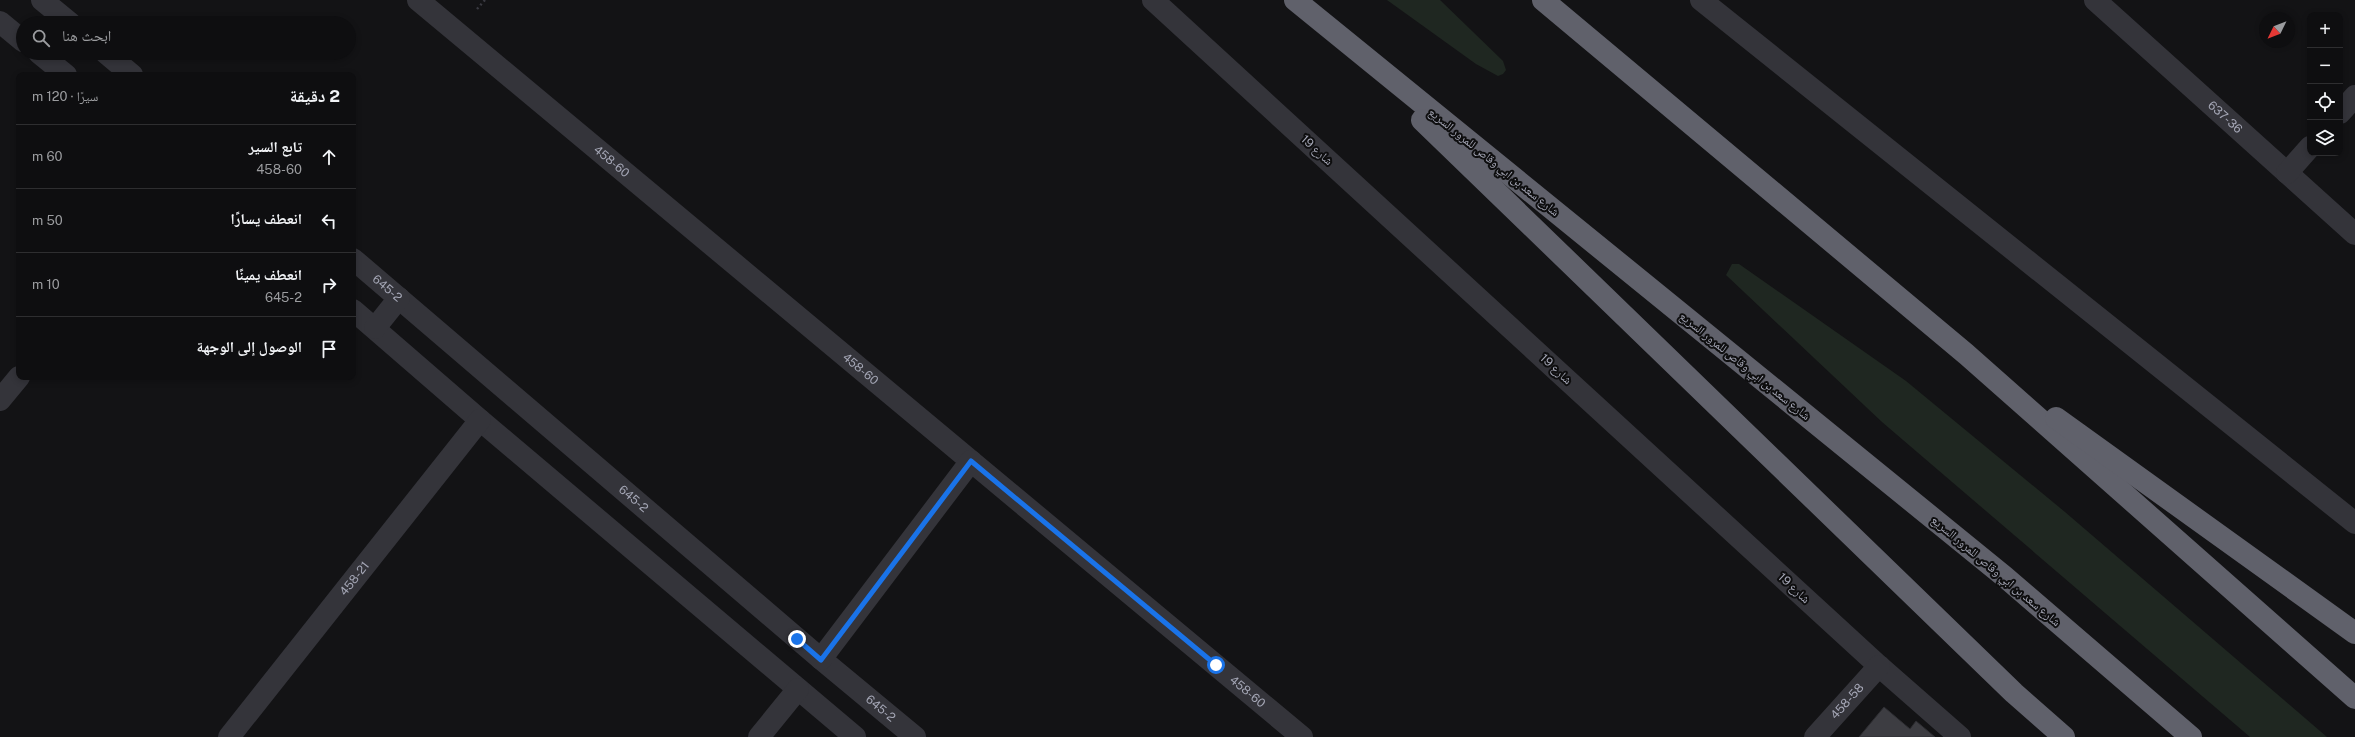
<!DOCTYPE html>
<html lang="ar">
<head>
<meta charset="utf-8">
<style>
	body { margin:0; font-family:"Public Sans","Noto Naskh Arabic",sans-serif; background:#171719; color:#f1f3f6; direction:rtl }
	.controls { position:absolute; right:12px; top:12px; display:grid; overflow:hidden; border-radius:8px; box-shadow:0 2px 6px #0003 }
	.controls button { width:36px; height:36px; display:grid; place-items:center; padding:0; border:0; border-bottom:1px solid #2e2e30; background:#0e0e10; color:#f1f3f6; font:20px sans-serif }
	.compass { position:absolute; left:2259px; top:12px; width:36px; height:36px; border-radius:50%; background:#0e0e10; box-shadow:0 2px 6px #0003; rotate:227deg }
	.stop { position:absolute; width:12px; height:12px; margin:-9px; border:3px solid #1a73e8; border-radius:50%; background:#fff }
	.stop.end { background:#1a73e8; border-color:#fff; box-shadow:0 1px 4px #0008 }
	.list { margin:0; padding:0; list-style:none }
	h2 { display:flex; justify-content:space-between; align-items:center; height:52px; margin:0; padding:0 16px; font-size:17px }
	h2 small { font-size:13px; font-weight:400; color:#9b9c9f }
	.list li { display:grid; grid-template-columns:26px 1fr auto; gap:12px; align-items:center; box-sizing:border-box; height:64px; padding:0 16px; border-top:1px solid #2e2e30 }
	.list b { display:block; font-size:15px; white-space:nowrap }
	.list p { margin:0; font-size:13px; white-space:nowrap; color:#9b9c9f }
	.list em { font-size:13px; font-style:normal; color:#9b9c9f }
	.icon { flex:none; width:22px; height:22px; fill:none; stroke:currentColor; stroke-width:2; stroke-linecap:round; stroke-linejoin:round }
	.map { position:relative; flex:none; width:2355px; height:737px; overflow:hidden; direction:ltr }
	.search { position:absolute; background:#0e0e10; box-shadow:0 2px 6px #0003; left:16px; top:16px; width:340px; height:44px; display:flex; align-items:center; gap:10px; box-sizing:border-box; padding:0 14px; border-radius:22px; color:#9b9c9f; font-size:15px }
	.panel { position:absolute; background:#0e0e10; box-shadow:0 2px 6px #0003; left:16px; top:72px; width:340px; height:308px; border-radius:8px; direction:rtl }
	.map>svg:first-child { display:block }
</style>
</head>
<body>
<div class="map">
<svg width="2355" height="737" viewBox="0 0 2355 737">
	<rect width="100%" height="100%" fill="#131315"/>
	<g fill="#1f2721">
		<path d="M1387,0H1440L1503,61L1506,70L1503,74L1498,76L1476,64Z"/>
		<path d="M1732,264H1739L1906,381L2065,512L2327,737H2250L1882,422L1726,275Z"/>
	</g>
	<path fill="#3d3d42" stroke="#2d2d31" d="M1884,707L1910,729L1916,721L1935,737H1859Z"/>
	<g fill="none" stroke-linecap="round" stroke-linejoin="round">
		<path stroke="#3a3a41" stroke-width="2.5" stroke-dasharray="2 3" stroke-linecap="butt" d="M477,9L485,0"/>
		<g stroke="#34343a" stroke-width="22">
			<path d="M42,0L70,23"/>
			<path id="s1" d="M418,0L1302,737"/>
			<path d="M1153,0L1879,666L1960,737"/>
			<path id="s2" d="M2095,0L2355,234"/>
			<path d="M0,22L23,41"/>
			<path d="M39,53L66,75"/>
			<path d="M106,53L132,75"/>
			<path d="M2340,113L2355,96"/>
			<path d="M2287,173L2310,147"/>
			<path id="s3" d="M353,259L821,659L915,737"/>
			<path d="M353,310L480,420L855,737"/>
			<path d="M375,328L399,298"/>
			<path d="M0,400L19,377"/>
			<path d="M821,659L971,461"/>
			<path id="s4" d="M229,737L480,420"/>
			<path d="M759,737L798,689"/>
			<path id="s5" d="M1815,737L1879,666"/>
		</g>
		<path stroke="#34343a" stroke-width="22" d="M1701,0L2355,523"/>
		<g stroke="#60616b" stroke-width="22">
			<path d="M1295,0L2005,577L2191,737"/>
			<path d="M1543,0L1966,354L2355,698"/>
			<path d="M1422,120L2014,693L2064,737"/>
			<path d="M2056,418L2355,633"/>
		</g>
	</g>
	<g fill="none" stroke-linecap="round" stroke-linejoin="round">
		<path stroke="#1a73e8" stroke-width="5" d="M797,639L821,660L971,461L1216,665"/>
	</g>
	<g text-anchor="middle" stroke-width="4" stroke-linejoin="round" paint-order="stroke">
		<g font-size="12" fill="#a4a6b5" stroke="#0e0e0f">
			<text dy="4" stroke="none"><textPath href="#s2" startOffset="175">637-36</textPath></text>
			<text transform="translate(1317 150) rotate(42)" y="4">شارع 19</text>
			<text dy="4" stroke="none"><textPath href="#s1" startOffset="252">458-60</textPath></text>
			<text transform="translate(1494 162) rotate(39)" y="4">شارع سعد بن ابي وقاص للمرور السريع</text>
			<text dy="4" stroke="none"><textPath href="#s3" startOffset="45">645-2</textPath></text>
			<text transform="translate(1745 366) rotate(39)" y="4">شارع سعد بن ابي وقاص للمرور السريع</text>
			<text dy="4" stroke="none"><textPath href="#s1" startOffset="576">458-60</textPath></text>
			<text transform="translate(1556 369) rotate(43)" y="4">شارع 19</text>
			<text dy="4" stroke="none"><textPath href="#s3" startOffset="369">645-2</textPath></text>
			<text transform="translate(1996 571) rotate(40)" y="4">شارع سعد بن ابي وقاص للمرور السريع</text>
			<text dy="4" stroke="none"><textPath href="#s4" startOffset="202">458-21</textPath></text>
			<text transform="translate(1794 588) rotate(43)" y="4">شارع 19</text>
			<text dy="4" stroke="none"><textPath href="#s1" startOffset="1080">458-60</textPath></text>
			<text dy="4" stroke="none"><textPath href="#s5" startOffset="48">458-58</textPath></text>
			<text dy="4" stroke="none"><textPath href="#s3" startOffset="693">645-2</textPath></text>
		</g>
	</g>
</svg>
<div class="controls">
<button>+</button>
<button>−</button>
<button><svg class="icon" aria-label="locate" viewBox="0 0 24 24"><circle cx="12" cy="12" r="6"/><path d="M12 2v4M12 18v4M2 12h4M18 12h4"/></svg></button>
<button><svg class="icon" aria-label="layers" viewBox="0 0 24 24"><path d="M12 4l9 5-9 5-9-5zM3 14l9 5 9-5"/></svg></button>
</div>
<svg class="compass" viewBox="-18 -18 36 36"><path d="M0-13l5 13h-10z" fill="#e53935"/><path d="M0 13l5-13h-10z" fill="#9b9c9f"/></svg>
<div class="stop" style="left:1216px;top:665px"></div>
<div class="stop end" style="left:797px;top:639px"></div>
<div class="search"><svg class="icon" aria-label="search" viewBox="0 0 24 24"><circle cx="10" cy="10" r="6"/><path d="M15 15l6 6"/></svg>ابحث هنا</div>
<section class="panel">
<h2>2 دقيقة<small>سيرًا · 120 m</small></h2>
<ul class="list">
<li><svg class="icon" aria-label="ahead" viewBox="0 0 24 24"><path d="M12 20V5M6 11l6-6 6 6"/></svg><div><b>تابع السير</b><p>458-60</p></div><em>60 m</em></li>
<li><svg class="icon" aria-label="left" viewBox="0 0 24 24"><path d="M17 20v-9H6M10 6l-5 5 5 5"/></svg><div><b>انعطف يسارًا</b></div><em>50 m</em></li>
<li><svg class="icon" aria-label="right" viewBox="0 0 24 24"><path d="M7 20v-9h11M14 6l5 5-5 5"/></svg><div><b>انعطف يمينًا</b><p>645-2</p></div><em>10 m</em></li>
<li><svg class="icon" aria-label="arrive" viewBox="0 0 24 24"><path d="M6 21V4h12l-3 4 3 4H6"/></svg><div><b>الوصول إلى الوجهة</b></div></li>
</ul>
</section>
</div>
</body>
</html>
